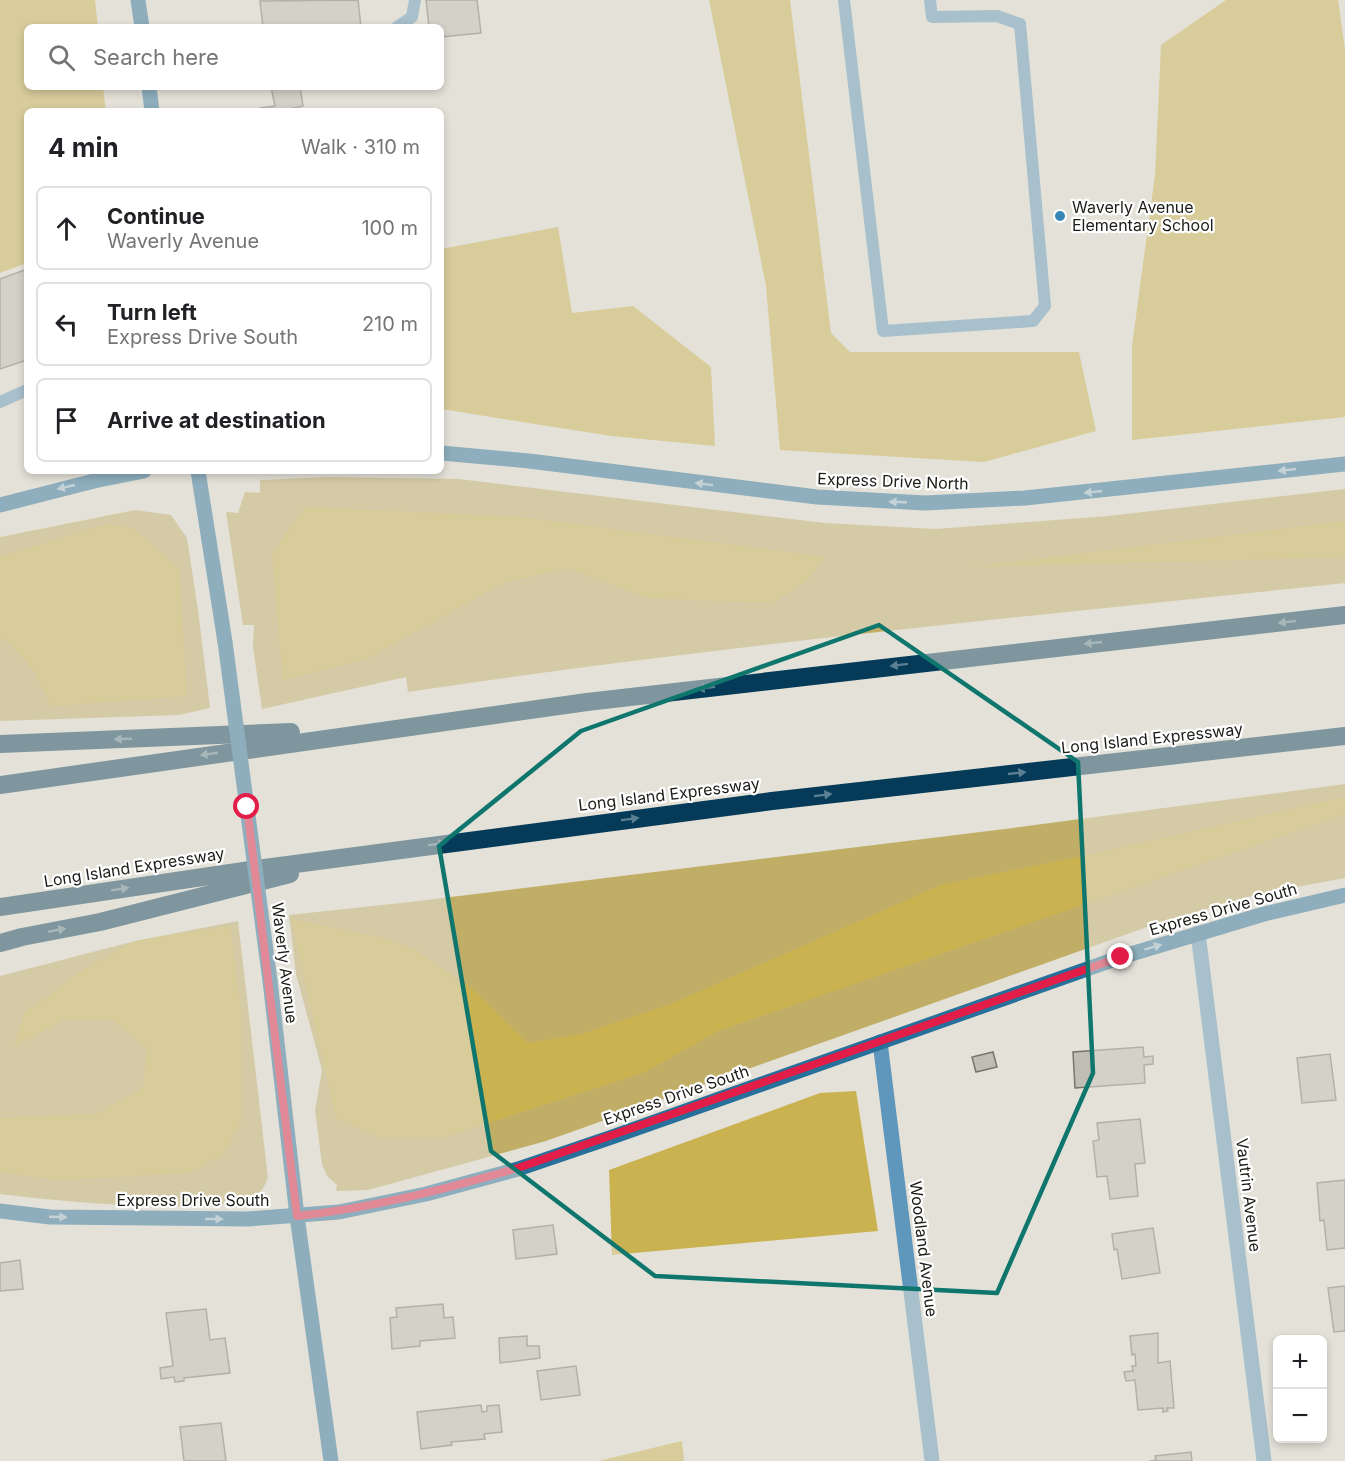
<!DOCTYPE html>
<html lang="en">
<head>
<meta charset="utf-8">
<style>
	body { margin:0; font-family:Inter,sans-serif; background:#f6f6f6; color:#202124 }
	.controls { position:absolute; right:18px; bottom:18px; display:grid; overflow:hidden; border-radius:9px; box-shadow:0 3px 9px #0003 }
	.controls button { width:54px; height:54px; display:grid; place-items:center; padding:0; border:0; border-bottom:2px solid #e0e0e0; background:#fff; color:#202124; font:30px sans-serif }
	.stop { position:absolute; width:18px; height:18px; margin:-14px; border:4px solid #e11d48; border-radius:50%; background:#fff }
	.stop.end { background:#e11d48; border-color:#fff; box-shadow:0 2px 6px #0008 }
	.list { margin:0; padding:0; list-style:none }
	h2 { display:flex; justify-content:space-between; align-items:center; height:78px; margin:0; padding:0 24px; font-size:26px }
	h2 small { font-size:20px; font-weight:400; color:#757577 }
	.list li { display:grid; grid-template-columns:39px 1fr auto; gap:18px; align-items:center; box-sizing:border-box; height:84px; margin:0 12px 12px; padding:0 12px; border:2px solid #e0e0e0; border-radius:9px }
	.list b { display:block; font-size:22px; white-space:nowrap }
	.list p { margin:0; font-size:20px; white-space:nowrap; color:#757577 }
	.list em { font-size:20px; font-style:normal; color:#757577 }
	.icon { flex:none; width:33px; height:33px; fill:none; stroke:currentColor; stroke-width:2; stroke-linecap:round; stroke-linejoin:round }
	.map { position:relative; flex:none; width:1345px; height:1461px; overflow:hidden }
	.search { position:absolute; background:#fff; box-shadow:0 3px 9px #0003; left:24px; top:24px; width:420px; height:66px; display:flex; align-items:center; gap:15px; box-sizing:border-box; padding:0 21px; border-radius:9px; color:#757577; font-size:22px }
	.panel { position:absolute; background:#fff; box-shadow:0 3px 9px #0003; left:24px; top:108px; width:420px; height:366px; border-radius:9px }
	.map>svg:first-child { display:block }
</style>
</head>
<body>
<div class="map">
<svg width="1345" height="1461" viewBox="0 0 1345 1461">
	<rect width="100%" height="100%" fill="#e4e1d8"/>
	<g fill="#c1ae66">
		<path d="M327,477L459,479L825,523L936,529L1108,516L1345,489V583C1032,616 719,645 408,692L406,677L262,709L253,647L254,625H243L226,512L238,513L245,492L260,493V480Z"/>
		<path d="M135,510L171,515L187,538L198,610L210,708L179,715L0,721V537Z"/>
		<path d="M1345,784V878L1254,895L1161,922L546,1141L368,1190L336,1191L337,1185L327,1176L322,1164L315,1111L322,1070L296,974L289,915L410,902L1013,828Z"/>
		<path d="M238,921L268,1178C266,1182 263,1190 259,1193C227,1219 46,1200 0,1194V976L135,941Z"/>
	</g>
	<g fill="#cab250">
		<path d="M0,0H95L98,27H27V87H103L106,111H27V263L0,273Z"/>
		<path d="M709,0H790L831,333L850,352H1079L1096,431L984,462L780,450L766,286Z"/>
		<path d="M1226,0H1338L1345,49V417L1132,440V346L1155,175L1161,45Z"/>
		<path d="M558,227L572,313L633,306L711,367L715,446L611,436L441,409V249Z"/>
		<path d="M305,507L521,517L825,557L809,579L772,603L648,598L568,568L503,583L366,659L283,680L272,554Z"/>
		<path d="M1345,521V557L972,567Z"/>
		<path d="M107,524L134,529L179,569L187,696L51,706L34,671L6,639L0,640V557Z"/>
		<path d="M1345,797V814L718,1031L645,1072L445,1137H379L336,1118L291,919L388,939L414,949L472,989L528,1043L582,1034L671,1004L941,885L1083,856Z"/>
		<path d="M230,926L241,1012V1120L224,1154L188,1173L59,1180L0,1172V1118L96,1114L143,1088L147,1048L111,1019L63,1020L14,1047L25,1011L45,999L81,971L135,941Z"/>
		<path d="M856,1091L878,1231L612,1255L609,1170L820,1093Z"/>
		<path d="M682,1441L684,1461H598Z"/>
	</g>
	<g fill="#c0bdb4" stroke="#77756c" stroke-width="1.5">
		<path d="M358,0L361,27H263L260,1Z"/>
		<path d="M426,0H477L481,33L441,37V27H429Z"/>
		<path d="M271,87H300L303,106L289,109L290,111H260V108L275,106Z"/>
		<path d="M27,269V360L0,369V279Z"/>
		<path d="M1143,1047L1144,1057L1153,1056V1064L1144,1065L1145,1083L1075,1088L1073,1052Z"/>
		<path d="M993,1052L997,1067L976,1072L972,1057Z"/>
		<path d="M1330,1054L1336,1100L1302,1103L1297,1058Z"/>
		<path d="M1140,1119L1145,1163L1135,1164L1138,1196L1110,1199L1107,1176L1097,1177L1093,1141L1099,1140L1097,1123Z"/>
		<path d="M1345,1180V1248L1327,1250L1324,1220L1320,1221L1317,1183Z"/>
		<path d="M553,1225L557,1254L516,1259L513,1230Z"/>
		<path d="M1153,1228L1160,1273L1122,1279L1117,1249L1114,1250L1112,1234Z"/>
		<path d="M20,1260L23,1289L0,1291V1263Z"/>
		<path d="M1345,1286V1331L1334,1332L1328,1288Z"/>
		<path d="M443,1304L444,1318L453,1317L455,1338L420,1341V1346L392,1349L390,1318L397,1317L396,1308Z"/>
		<path d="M206,1309L210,1340L225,1338L230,1373L184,1378V1381L175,1382L174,1377L161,1379L160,1368L173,1366L166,1313Z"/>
		<path d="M1158,1333V1363L1170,1361L1174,1408H1167L1168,1411L1163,1412V1408L1138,1410L1135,1380L1126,1381L1124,1372L1133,1371L1132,1366H1136L1135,1354L1132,1355L1130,1336Z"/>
		<path d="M527,1336V1346H539L540,1358L500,1363L499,1338Z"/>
		<path d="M576,1366L580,1395L541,1400L537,1371Z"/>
		<path d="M481,1405L482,1412L487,1411V1406L499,1405L502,1432L484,1434L485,1439L451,1442L452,1445L421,1449L417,1412Z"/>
		<path d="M221,1423L226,1461H184L180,1427Z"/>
		<path d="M1191,1452L1192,1461H1150L1156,1460L1155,1456Z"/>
	</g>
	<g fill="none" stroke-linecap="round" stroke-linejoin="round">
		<g stroke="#5f97bc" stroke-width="12">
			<path d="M844,0L883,331L1033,321L1045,306L1020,24L997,16L932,17L930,0"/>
			<path d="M397,27L412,17L415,0"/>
			<path d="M0,402L27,390"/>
		</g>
		<g stroke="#5f97bc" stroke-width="15">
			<path d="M1198,933L1264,1461"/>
			<path d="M880,1042L932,1461"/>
		</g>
		<g stroke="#27709b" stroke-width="15">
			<path d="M138,0L142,27"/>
			<path d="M149,87L152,111"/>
			<path d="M441,453L529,461L817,497L925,503L1025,498L1345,464"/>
			<path d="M198,471L225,642"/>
			<path d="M0,505L94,481L144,471"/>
			<path d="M270,981L297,1216L331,1461"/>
			<path d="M0,1211L50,1217L248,1219L339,1212L426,1194L518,1169L612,1137L1121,957L1264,914L1345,895"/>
		</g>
		<g stroke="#053b58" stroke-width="18">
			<path d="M0,744L291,732"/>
			<path d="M0,785L587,702L1345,615"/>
			<path d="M0,907L257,869L772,801L1345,736"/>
			<path d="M0,943L22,937L100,922L290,874"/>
		</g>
		<path stroke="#27709b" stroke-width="15" d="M225,642L270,981"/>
	</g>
	<defs><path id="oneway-solid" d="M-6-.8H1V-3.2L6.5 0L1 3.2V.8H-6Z" transform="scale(1.5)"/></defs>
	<g fill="#9ebfd2">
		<use href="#oneway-solid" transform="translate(1287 470) rotate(174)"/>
		<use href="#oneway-solid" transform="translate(704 484) rotate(-173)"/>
		<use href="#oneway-solid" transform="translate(66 487) rotate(167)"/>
		<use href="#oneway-solid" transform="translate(1093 492) rotate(174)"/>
		<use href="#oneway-solid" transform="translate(898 502) rotate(-178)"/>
		<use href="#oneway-solid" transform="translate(1153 947) rotate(-17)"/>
		<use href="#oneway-solid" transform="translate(58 1217) rotate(2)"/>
		<use href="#oneway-solid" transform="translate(214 1219)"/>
	</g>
	<g fill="#5c8092">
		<use href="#oneway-solid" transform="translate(1287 622) rotate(174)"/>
		<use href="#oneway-solid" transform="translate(1093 643) rotate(174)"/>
		<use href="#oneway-solid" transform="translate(899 665) rotate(173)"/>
		<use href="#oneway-solid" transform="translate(706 688) rotate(173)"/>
		<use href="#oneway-solid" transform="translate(123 739) rotate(178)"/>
		<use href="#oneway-solid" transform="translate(209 754) rotate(172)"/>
		<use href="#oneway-solid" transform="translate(1017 773) rotate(-6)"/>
		<use href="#oneway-solid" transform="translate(823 795) rotate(-7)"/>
		<use href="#oneway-solid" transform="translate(630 819) rotate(-7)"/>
		<use href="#oneway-solid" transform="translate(437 844) rotate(-7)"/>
		<use href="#oneway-solid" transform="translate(120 889) rotate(-9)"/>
		<use href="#oneway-solid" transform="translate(57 930) rotate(-11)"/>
	</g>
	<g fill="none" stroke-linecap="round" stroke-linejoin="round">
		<path stroke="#e11d48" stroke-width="8" d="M247,807L297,1216C373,1208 445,1189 518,1168L1121,957"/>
	</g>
	<path d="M0 0H1345V1461H0ZM879,625L1078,762L1093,1073L997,1293L655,1276L491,1151L439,846L581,731Z" fill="#e4e1d8" fill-opacity=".55" fill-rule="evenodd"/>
	<path fill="none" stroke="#0f766e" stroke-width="4.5" stroke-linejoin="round" d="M879,625L1078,762L1093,1073L997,1293L655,1276L491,1151L439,846L581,731Z"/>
	<circle fill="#3687b8" stroke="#fff" stroke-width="2" cx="1060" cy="216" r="6"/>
	<g text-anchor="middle" stroke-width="4.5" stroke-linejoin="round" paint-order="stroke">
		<g font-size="16" fill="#1b1b17" stroke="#fff" text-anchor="start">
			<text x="1072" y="213">Waverly Avenue<tspan x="1072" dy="18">Elementary School</tspan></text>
		</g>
		<g font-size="16" fill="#1b1b17" stroke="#fff">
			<text transform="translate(893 481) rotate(2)" y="6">Express Drive North</text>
			<text transform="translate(1152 738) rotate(-6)" y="6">Long Island Expressway</text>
			<text transform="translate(669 794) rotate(-7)" y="6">Long Island Expressway</text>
			<text transform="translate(134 867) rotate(-9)" y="6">Long Island Expressway</text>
			<text transform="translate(1223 909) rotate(-16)" y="6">Express Drive South</text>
			<text transform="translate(285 963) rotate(83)" y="6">Waverly Avenue</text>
			<text transform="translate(676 1095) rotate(-19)" y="6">Express Drive South</text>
			<text transform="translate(1249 1195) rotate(83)" y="6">Vautrin Avenue</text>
			<text x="193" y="1206">Express Drive South</text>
			<text transform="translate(924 1249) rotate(83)" y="6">Woodland Avenue</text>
		</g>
	</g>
</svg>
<div class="controls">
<button>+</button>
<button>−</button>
</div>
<div class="stop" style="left:247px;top:807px"></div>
<div class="stop end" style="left:1121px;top:957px"></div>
<div class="search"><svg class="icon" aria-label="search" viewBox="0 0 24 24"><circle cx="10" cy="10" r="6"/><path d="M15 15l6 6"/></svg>Search here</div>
<section class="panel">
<h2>4 min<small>Walk · 310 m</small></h2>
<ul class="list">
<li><svg class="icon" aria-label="ahead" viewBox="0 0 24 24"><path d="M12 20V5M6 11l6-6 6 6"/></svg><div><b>Continue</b><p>Waverly Avenue</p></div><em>100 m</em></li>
<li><svg class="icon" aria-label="left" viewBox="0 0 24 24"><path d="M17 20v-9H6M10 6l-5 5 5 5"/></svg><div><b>Turn left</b><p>Express Drive South</p></div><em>210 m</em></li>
<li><svg class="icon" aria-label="arrive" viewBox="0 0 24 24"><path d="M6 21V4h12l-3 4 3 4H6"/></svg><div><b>Arrive at destination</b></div></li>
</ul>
</section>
</div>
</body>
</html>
